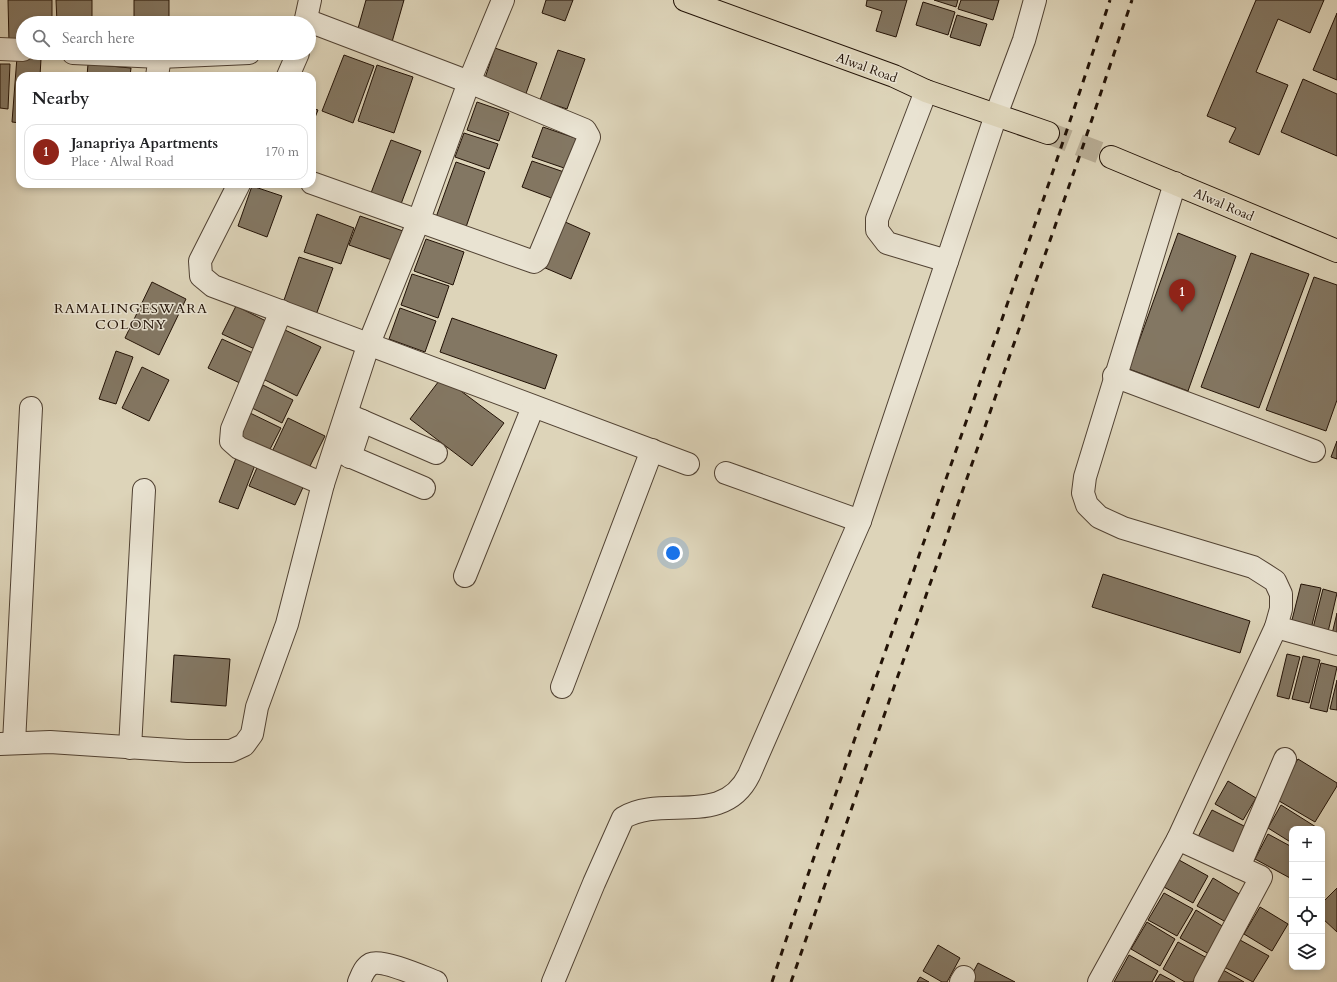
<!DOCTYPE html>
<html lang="en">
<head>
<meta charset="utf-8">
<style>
	body { margin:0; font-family:Cardo,serif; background:#f6f6f6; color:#202124 }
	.controls { position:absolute; right:12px; bottom:12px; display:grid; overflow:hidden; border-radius:8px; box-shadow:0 2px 6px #0003 }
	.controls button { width:36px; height:36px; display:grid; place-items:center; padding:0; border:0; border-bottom:1px solid #e0e0e0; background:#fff; color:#202124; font:20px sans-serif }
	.you { position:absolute; left:673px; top:553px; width:14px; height:14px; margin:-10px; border:3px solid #fff; border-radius:50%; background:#1a73e8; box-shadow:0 0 0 6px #1a73e833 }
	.badge { display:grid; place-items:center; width:26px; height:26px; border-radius:50%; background:#8f2418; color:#fff; font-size:13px; font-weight:700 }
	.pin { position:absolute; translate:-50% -33px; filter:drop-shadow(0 1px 2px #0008) }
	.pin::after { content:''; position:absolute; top:21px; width:14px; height:12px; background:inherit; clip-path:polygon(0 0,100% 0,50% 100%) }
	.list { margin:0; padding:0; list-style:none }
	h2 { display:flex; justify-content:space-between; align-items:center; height:52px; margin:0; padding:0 16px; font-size:17px }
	h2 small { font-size:13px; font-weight:400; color:#757577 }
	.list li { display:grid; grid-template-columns:26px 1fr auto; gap:12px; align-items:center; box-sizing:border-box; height:56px; margin:0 8px 8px; padding:0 8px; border:1px solid #e0e0e0; border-radius:12px }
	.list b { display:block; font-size:15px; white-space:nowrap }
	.list p { margin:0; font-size:13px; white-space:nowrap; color:#757577 }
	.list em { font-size:13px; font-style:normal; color:#757577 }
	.icon { flex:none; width:22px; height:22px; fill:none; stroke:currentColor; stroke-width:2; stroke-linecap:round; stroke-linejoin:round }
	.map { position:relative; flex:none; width:1337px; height:982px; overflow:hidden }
	.search { position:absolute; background:#fff; box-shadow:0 2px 6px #0003; left:16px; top:16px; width:300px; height:44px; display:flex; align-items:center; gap:10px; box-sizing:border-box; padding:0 14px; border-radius:22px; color:#757577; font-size:15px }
	.panel { position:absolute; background:#fff; box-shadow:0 2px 6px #0003; left:16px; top:72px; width:300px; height:116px; border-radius:12px }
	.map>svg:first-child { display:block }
</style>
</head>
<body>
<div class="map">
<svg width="1337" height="982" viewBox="0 0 1337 982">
	<rect width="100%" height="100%" fill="#ddd4b9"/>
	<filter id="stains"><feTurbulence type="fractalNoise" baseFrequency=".005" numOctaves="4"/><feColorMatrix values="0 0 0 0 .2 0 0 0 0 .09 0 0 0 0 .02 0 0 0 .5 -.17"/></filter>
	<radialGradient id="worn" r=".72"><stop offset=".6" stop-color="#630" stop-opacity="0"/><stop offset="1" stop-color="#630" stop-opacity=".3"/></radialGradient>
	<g fill="#837763" stroke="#221206">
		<path d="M8,0H52V23H23V42L9,43Z"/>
		<path d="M56,0H92V23H57Z"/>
		<rect x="134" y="0" width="35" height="23"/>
		<path d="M366,0H404L392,42L357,32Z"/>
		<path d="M546,0H573L565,21L542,13Z"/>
		<path d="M867,0H907L896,37L876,31L882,11L866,6Z"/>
		<path d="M934,0H958L956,7Z"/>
		<path d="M961,0H999L993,20L958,9Z"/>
		<path d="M1256,0H1324L1310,33L1278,19L1256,72L1288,85L1259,155L1229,142L1236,128L1207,116Z"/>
		<path d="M923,2L955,12L948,35L916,25Z"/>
		<path d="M1337,13V80L1313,70Z"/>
		<path d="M957,15L987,24L980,46L950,37Z"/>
		<path d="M495,48L537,63L524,99L483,84Z"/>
		<path d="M558,50L585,59L567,109L540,100Z"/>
		<path d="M344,55L374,66L353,123L322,111Z"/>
		<path d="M17,57L41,59L40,76H20V123L12,122Z"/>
		<path d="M0,64H10L8,109L0,108Z"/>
		<path d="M88,64L131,68L130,76H87Z"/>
		<path d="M377,65L413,77L394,133L358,121Z"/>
		<path d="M206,74L239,76H206Z"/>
		<path d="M1303,79L1337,94V156L1281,132Z"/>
		<path d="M477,102L509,113L499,141L467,130Z"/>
		<path d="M312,108L318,110L312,125Z"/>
		<path d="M543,127L578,139L567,169L532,157Z"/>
		<path d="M464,133L498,144L489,169L455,157Z"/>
		<path d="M391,140L421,151L401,204L371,193Z"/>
		<path d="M532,161L564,172L554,199L522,187Z"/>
		<path d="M456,162L485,172L465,230L435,220Z"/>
		<path d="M252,186L282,196L267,237L238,226Z"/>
		<path d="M317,214L354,228L341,264L304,252Z"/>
		<path d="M360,216L403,231L392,260L349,245Z"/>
		<path d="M563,221L590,233L571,279L543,267Z"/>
		<path d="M1178,233L1236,256L1188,391L1129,369Z"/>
		<path d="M426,239L464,252L453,285L414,271Z"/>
		<path d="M1251,253L1309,274L1259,408L1201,387Z"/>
		<path d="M299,257L333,268L316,315L283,303Z"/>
		<path d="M412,274L449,286L438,318L401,305Z"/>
		<path d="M1314,277L1337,285V400L1326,431L1266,410Z"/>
		<path d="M152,282L186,299L159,355L125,338Z"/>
		<path d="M236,306L272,324L259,351L222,334Z"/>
		<path d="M400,308L436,321L425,352L389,339Z"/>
		<path d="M452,318L557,355L545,389L440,352Z"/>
		<path d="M285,330L321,347L297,396L261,378Z"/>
		<path d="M222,339L257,355L242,384L208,368Z"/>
		<path d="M116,351L133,357L116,404L99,399Z"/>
		<path d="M142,367L169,380L149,421L122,408Z"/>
		<path d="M442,377L504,423L472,466L410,419Z"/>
		<path d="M263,385L293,400L282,423L252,408Z"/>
		<path d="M250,413L281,428L267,455L236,440Z"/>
		<path d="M288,418L325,436L307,472L271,454Z"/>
		<path d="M1337,441V459L1331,457Z"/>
		<path d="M236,458L255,465L238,509L219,502Z"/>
		<path d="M259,463L305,483L295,505L249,486Z"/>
		<path d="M1103,574L1250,621L1240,653L1092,607Z"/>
		<path d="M1301,584L1321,588L1311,629L1291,624Z"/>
		<path d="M1323,589L1337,593L1328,632L1313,628Z"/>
		<path d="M1337,613V636L1332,634Z"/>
		<path d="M1287,654L1300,657L1289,699L1277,696Z"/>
		<path d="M174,655L230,659L226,706L171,702Z"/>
		<path d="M1303,656L1320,660L1309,703L1292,699Z"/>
		<path d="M1321,663L1337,667L1327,712L1310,708Z"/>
		<path d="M1337,680V710L1330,709Z"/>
		<path d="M1298,759L1337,783V786L1315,822L1274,798Z"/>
		<path d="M1228,781L1256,798L1243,820L1215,804Z"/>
		<path d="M1281,805L1316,827L1315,829H1292V843L1268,828Z"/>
		<path d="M1212,810L1246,827L1233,854L1198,837Z"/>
		<path d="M1268,834L1292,847V874L1290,878L1255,859Z"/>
		<path d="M1179,860L1208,876L1193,903L1164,887Z"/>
		<path d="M1213,878L1241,895L1226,922L1197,906Z"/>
		<path d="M1337,888V932L1322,918V903Z"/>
		<path d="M1164,893L1193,909L1177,936L1148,920Z"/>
		<path d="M1260,907L1288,924L1272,951L1244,934Z"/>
		<path d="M1196,910L1224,927L1209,954L1180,938Z"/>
		<path d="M1147,922L1175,939L1160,966L1131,949Z"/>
		<path d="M1240,940L1269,956L1253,982L1224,967Z"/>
		<path d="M1178,942L1207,958L1193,982H1185L1163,969Z"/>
		<path d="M938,945L960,958L947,982H942L923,971Z"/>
		<path d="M1129,955L1158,971L1152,982H1114Z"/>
		<path d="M978,963L1015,982H968Z"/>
		<path d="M1223,970L1244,982H1216Z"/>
		<path d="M1160,974L1175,982H1155Z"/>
		<path d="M920,977L929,982H917Z"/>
	</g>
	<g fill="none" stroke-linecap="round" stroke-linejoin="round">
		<path stroke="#b8ad95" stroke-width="22" stroke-dasharray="22 11" stroke-linecap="butt" d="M1048,133L1111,157"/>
		<g stroke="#514233" stroke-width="24">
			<g id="minor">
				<path d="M306,20L469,82L585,130L589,137L538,259L534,262L312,183"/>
				<path d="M305,23L310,0"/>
				<path d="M0,49L23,50"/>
				<path d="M73,53L160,57L249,53"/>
				<path d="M157,76L160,57"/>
				<path d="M288,76L298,53"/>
				<path d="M926,91L877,219V230L887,243L947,261"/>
				<path d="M239,184L200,261L201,276L213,286L688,464"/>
				<path d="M281,311L232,429L231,441L239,448L323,484"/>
				<path d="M1114,376L1314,451"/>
				<path d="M346,414L436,453"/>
				<path d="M335,450L424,488"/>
				<path d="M350,457L362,421"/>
				<path d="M726,473L860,521"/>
				<path d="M465,576L533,407"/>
				<path d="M1276,627L1337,644"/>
				<path d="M562,687L652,450"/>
				<path d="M14,743L31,408"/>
				<path d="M0,744L50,742L187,751H231L244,745L252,734L257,707L287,624L323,484L368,346L418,222L469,82L503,0"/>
				<path d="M130,748L144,490"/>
				<path d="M1178,839L1261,877L1205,982"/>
				<path d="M1239,867L1285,759"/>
				<path d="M359,982C362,975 364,968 371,964C382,959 423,977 436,982"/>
				<path d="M553,982L594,883L623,818C662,794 723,828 749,775L860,521L996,115L1024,40L1035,0"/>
				<path d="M961,982L964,977"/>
				<path d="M1099,982L1178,839L1276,627L1281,609V594L1275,581L1253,567L1123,528L1099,517L1087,505L1083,493L1085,477L1175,183"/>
			</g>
		</g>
		<g stroke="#221206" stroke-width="24">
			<g id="major">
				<path d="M685,0L894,76L926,91L1048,133"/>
				<path d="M1111,157L1337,251"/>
			</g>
		</g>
		<use href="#minor" stroke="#e9e3d2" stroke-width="22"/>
		<use href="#major" stroke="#ddd4b9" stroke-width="22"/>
		<g stroke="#221206" stroke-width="3" stroke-dasharray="7 7" stroke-linecap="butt">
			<path d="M772,982C881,653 1003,329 1110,0"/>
			<path d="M791,982L1083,146L1132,0"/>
		</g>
	</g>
	<g text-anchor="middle" stroke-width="3" stroke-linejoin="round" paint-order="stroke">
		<g font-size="13" fill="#221206" stroke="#e9e3d2">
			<text transform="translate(867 67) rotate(20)" y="5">Alwal Road</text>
			<text transform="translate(1224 204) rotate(23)" y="5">Alwal Road</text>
		</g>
		<g font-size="14" letter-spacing="1" fill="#221206" stroke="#e9e3d2">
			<text x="131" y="313">RAMALINGESWARA<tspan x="131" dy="16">COLONY</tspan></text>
		</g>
	</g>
	<rect width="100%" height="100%" filter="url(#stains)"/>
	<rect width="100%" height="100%" fill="url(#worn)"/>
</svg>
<div class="controls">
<button>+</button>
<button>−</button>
<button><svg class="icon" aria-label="locate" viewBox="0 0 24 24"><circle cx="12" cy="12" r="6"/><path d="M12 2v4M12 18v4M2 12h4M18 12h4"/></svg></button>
<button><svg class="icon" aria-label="layers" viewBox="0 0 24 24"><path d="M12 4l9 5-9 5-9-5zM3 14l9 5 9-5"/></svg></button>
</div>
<div class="you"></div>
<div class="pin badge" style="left:1182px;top:312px">1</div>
<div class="search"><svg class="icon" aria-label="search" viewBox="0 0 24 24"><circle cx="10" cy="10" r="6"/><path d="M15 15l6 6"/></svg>Search here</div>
<section class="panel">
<h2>Nearby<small></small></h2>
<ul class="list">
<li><span class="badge">1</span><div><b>Janapriya Apartments</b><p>Place · Alwal Road</p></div><em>170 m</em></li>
</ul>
</section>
</div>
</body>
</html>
